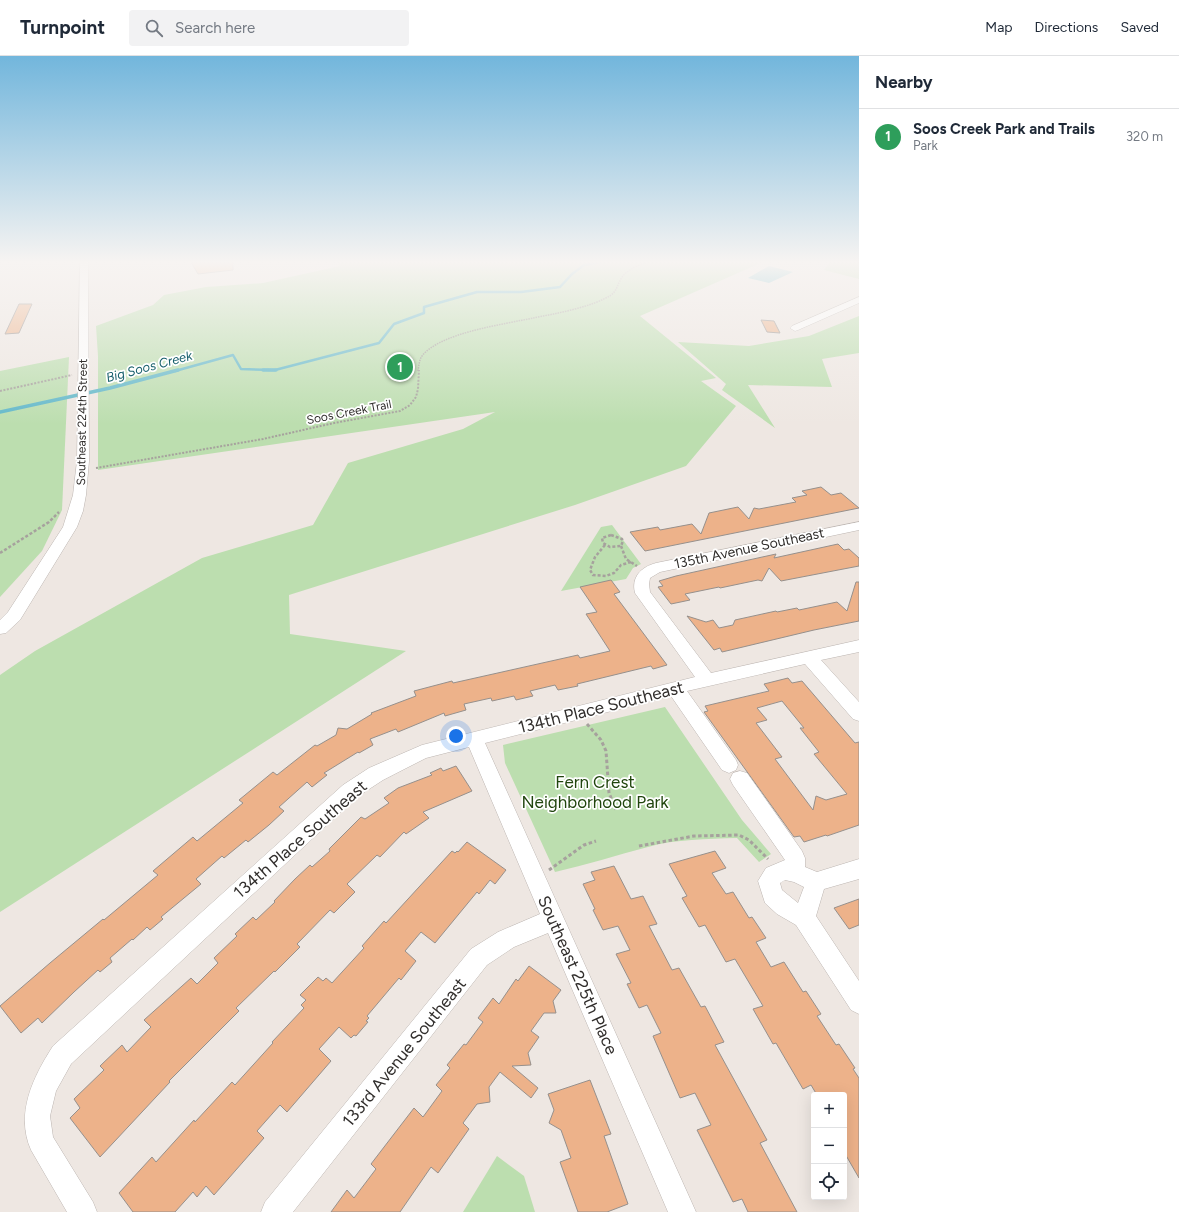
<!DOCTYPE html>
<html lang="en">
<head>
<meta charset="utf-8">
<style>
	body { margin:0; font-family:Figtree,sans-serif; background:#f2f2f3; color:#1f2937 }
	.controls { position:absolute; right:12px; bottom:12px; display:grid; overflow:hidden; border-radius:4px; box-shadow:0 4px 16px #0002 }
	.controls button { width:36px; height:36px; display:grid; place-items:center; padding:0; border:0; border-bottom:1px solid #e0e1e3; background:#fff; color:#1f2937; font:20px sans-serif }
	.you { position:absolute; left:456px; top:680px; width:14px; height:14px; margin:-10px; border:3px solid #fff; border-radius:50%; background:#1a73e8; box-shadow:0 0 0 6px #1a73e833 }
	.badge { display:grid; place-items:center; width:26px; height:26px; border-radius:50%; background:#b45309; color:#fff; font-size:13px; font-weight:700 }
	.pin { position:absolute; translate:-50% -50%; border:2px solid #fff; box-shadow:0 1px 4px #0006 }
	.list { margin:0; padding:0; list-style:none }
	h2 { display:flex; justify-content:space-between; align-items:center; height:52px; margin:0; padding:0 16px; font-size:17px }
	h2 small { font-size:13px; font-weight:400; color:#747a83 }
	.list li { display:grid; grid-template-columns:26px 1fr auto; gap:12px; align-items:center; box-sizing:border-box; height:56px; padding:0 16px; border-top:1px solid #e0e1e3 }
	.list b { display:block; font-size:15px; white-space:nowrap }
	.list p { margin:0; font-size:13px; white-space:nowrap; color:#747a83 }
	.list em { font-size:13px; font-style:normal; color:#747a83 }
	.icon { flex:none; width:22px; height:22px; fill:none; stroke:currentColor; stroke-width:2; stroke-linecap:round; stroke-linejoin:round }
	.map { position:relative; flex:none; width:859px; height:1156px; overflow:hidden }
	header { display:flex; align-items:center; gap:24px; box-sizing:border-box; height:56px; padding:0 20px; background:#fff; border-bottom:1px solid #e0e1e3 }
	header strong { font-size:19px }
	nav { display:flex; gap:22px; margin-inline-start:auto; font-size:14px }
	.search { width:280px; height:36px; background:#f2f2f3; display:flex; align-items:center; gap:10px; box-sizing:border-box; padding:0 14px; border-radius:4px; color:#747a83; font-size:15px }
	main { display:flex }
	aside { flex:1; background:#fff }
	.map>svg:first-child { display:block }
</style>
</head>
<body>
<header>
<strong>Turnpoint</strong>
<div class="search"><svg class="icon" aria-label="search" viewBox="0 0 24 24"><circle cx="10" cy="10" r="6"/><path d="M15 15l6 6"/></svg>Search here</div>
<nav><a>Map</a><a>Directions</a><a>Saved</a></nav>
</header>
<main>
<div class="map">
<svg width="859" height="1156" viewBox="0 0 859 1156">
	<rect width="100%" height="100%" fill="#eee7e2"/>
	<g fill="#bcdeaf">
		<path d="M337,206H763L640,260L716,322L701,325L736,350L686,410L575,449L289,539L290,578L406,595L0,856V619L35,595L202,502L313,469L348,407L463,373L495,356L98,414V300L96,270L153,249L164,239L206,231L263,227L340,210Z"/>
		<path d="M830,206H859V223L824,214Z"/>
		<path d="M859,260V297L822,303L832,331L748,329L775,372L722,334L726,328L678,286L749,290L809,280Z"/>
		<path d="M69,301L62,454L42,495L0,541V315Z"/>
		<path d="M612,469L641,508L633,512L626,523L561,535L601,471Z"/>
		<path d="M665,651L742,764L771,798L759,806L737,782C707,783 676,783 648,791C617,799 586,809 555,816L505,707L503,689Z"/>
		<path d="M497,1100L524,1120L535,1156H463Z"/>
	</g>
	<path fill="#62b8c9" d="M769,210L793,216L769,227L748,222Z"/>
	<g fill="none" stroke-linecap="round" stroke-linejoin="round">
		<path stroke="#62b8c9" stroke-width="2.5" d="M175,315L233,299L241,313L275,314L379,287L394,268L424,257V251L477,236H521L560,231L572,218L584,209L601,206"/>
		<g stroke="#62b8c9" stroke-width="3.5">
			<path d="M263,314H276"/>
			<path d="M0,356L110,332L178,314"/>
		</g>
	</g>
	<g fill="#edb28a" stroke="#96908c" fill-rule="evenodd">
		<path d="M191,206H233V214L198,218Z"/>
		<path d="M19,248H32L19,277L5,278Z"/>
		<path d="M761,264L774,265L780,277L767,276Z"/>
		<path d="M821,431L831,439L841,437L859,452L645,495L630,476L658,471L660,474L692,468L701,478L709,457L738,451L749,463L754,452L759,453L796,446L792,442L807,439L802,435Z"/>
		<path d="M838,488L844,494L849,493L859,502V510L781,525L769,512L762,525L758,524L720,532L719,531L685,538L690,544L671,548L658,531L663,530L659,525L676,520L776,498L774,502Z"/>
		<path d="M611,524L620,536L614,538L667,609L653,613L651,610L577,628L578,630L558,634L555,629L530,635L533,640L516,644L514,640L492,645L491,642L464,648L466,654L445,660L444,657L398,676L396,673L370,683L373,689L359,697L358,696L324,717L327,719L312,731L307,726L279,751L284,755L269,769L248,786L246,784L224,802L222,800L196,823L201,828L161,861L163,863L150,874L147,871L133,884L132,883L110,902L112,906L100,916L98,914L74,936L42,967L38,962L21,977L0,950L50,907L103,863L104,864L158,819L153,815L193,781L197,785L243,747L239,744L273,716L277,719L315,689L317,690L336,679L338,672L347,673L372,658L371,657L416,640L414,635L452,625L453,627L578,599L580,602L610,595L586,558L597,556L580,531Z"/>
		<path d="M856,526H859V565L814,574L722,596L720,592L714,594L687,560L706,566L713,564L719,572L733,569L735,564L776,555L777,556L797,552L799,554L837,546L847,555Z"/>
		<path d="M788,622L792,627L802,625L855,687L859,686V769L827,780L826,779L804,786L800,780L794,781L704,656L708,655L705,650L769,635L764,628ZM782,645L804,672H800L819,696L814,698L847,738L826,744L816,740L813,754L775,703L782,701L756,667L767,664L757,652Z"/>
		<path d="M456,710L472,735L423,756L429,762L406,778L404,776L380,801L377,799L347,828L355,836L334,857L330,854L297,888L300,891L275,916L274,915L236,952L239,955L169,1025L170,1026L100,1101L70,1062L80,1052L74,1043L104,1014L100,1010L122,989L127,996L151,971L144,964L191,922L197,928L218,907L214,902L237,880L235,878L253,861L256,864L275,846L274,845L295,823L310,809L312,811L330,795L329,793L361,761L365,763L389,747L384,742L398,732L432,719L430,717L441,712L443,715Z"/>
		<path d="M467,786L506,814L495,828L490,824L479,838L477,836L435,887L421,876L405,895L416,905L401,924L399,922L367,960L369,962L366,965L368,966L356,980L354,979L351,982L339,971L319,993L331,1005L287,1056L280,1049L257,1075L264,1082L214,1139L206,1130L197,1141L193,1136L175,1156H133L119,1137L152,1101L156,1106L194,1064L195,1066L232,1026L235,1029L273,987L272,986L304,952L301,949L306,944L300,939L318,921L323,925L326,922L332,927L364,892L362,890L384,865L386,867L452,795L455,797L457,795L458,796Z"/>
		<path d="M715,795L726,812L712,817L726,838L733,836L749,862L752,861L766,882L756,886L771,911L784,906L803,936L806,935L821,958L817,960L836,989L839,988L855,1012L853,1013L859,1022V1122L844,1096V1039H817L811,1029L803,1033L776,987L773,988L753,953L763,950L735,903L726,906L705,869L699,871L682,842L687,840L669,808Z"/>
		<path d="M614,810L631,843L643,840L657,868L649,870L672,914L679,912L701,951L705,950L724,986L715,989L767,1084L760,1087L797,1156H748L742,1143L733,1146L697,1074L711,1069L695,1037L680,1042L653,980L661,977L647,949L639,952L627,928L631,927L616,898L630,894L618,870L603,874L593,854L595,853L583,828L595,824L591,816Z"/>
		<path d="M859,843V869L849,873L834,852Z"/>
		<path d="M529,910L561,934L553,945L556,957H544L531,975L539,981L528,997L531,1009L512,1010L538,1032L531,1042L500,1016L489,1031L490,1046L477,1048L463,1067L469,1073L438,1117L431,1111L400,1156H331L347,1134L354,1142L376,1113L371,1108L414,1052L423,1061L442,1035L436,1029L450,1012L447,1009L464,988L466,989L483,966L478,962L493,942L499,948L516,923L518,925Z"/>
		<path d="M590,1024L611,1078L604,1080L628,1148L607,1156H578L560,1106L571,1102L561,1074L549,1067L554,1054L548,1038Z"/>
	</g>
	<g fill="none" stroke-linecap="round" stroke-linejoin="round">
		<g stroke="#bcb5b1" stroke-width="1">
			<g id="minor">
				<path d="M80,206H88L89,405L86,439L83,455L77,471L20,564L6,577L0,578V564L8,556L63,471L73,439L77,405Z"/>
				<path d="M859,241V247L798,274L795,275L790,272L792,270Z"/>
				<path d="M859,466V474L660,516L650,522L649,528L650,536L711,617L859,584V596L821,604L859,646V665L853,663L805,608L687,635L736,704L738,709L736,714L729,717L722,714L671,640L485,687L696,1156H668L548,877L514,891L487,909L293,1156H261L265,1146L471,893L498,876L540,858L469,691L426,702L383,724L357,741L71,1008L56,1035L50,1060L53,1081L93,1146L97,1156H67L31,1094C15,1058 33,1021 53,990L343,729L369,712L422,689L695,621L635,537C631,521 641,511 656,507Z"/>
				<path d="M740,715L747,717L802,795L805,802V811L817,816L859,803V823L824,833L816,860L859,925V958L851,954L796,869L777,858L765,847L758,825L766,812L785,804L733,729L730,723L733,717ZM785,824L794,826L804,831L798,847L782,834L780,827Z"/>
			</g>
		</g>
		<path stroke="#a6a19d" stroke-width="1.5" stroke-dasharray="1.5 1" stroke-linecap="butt" d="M418,315C419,310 419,304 422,300C439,277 505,268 533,262C554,258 593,251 611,239C617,235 618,227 622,221C628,213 639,209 648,206"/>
		<g stroke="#a6a19d" stroke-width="2" stroke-dasharray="2 1.5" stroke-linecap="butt">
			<path d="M0,335L72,319"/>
			<path d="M96,412L263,383L334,367L400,355L410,349L416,341L418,333L419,314"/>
		</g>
		<g stroke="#a6a19d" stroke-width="2.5" stroke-dasharray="3 2" stroke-linecap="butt">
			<path d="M611,479L622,483L623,485L621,490L610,491L603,487L602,482Z"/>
			<path d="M605,489L595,501L590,514L593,519L606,520L614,517L621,509L631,506"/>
			<path d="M621,490L626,503L637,510"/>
			<path d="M0,497L49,466L59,456"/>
		</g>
		<g stroke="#a6a19d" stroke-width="3" stroke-dasharray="3.5 2.5" stroke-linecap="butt">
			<path d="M587,668L601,684L606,695L609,737L616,754"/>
			<path d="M639,790L694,780L739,779L749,784L768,803"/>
			<path d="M549,814L584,789L596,785"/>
		</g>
		<use href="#minor" fill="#fff" fill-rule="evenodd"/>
	</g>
	<linearGradient id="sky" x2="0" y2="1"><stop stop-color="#72b6dc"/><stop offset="0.56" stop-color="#f7f4f2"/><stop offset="1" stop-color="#f7f4f2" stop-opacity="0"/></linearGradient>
	<rect width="859" height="368" fill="url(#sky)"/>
	<g text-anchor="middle" stroke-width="3.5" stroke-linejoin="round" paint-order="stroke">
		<g font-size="12" fill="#312e2c" stroke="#fff">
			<text transform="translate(349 356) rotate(-11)" y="4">Soos Creek Trail</text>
			<text transform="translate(82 366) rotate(-89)" y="4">Southeast 224th Street</text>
		</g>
		<g font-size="13" font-style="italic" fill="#165e6b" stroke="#fff">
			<text transform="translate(149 310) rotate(-15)" y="5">Big Soos Creek</text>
		</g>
		<g font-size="14" fill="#312e2c" stroke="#fff">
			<text transform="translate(749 492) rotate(-12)" y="5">135th Avenue Southeast</text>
		</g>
		<g font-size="17" fill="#312e2c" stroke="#fff">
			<text transform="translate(601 651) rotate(-14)" y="6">134th Place Southeast</text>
			<text transform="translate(300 783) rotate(-41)" y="6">134th Place Southeast</text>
			<text transform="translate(578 919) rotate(66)" y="6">Southeast 225th Place</text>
			<text transform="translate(404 996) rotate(-51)" y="6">133rd Avenue Southeast</text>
		</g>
		<g font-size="17" fill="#20450d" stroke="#fff">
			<text x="595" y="732">Fern Crest<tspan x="595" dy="20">Neighborhood Park</tspan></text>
		</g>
	</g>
</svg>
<div class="controls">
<button>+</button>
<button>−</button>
<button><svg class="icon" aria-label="locate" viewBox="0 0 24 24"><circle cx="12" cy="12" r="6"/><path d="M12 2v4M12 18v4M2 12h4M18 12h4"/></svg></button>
</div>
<div class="you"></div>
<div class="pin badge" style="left:400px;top:311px;background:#2e9e5b">1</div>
</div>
<aside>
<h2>Nearby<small></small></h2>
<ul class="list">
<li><span class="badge" style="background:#2e9e5b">1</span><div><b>Soos Creek Park and Trails</b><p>Park</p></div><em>320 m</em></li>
</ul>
</aside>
</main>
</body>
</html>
